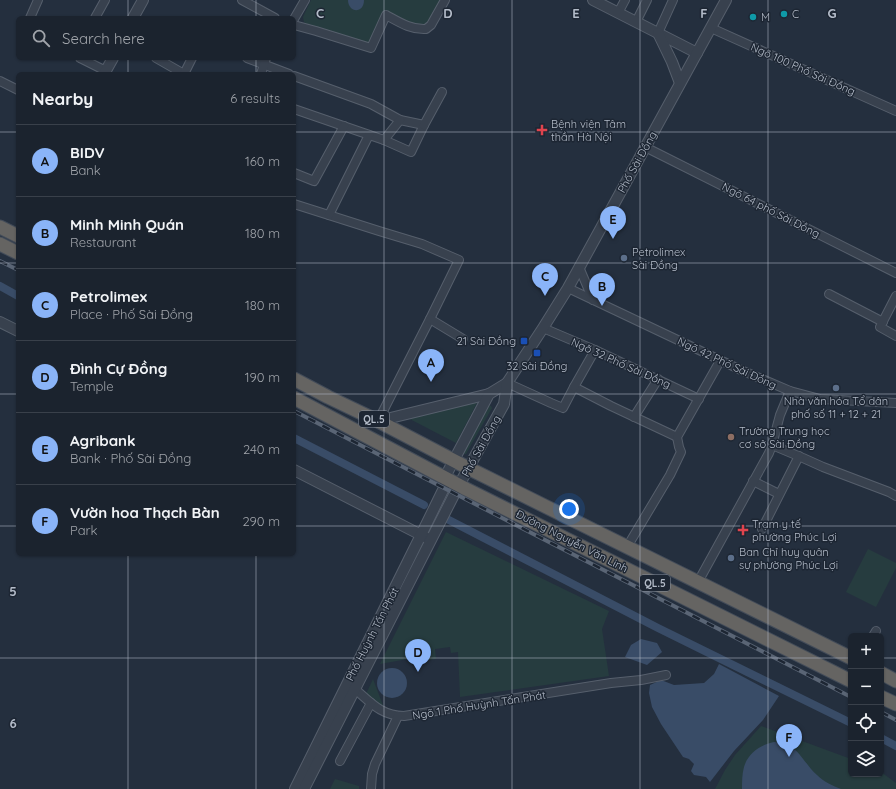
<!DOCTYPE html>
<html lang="en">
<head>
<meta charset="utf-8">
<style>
	body { margin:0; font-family:Quicksand,sans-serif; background:#242b36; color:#f1f3f6 }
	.controls { position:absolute; right:12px; bottom:12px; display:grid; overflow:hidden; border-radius:6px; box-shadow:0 1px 3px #0004 }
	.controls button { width:36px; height:36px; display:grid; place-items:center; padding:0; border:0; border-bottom:1px solid #39404a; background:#1b232e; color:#f1f3f6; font:20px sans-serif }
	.you { position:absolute; left:569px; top:509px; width:14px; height:14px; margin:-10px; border:3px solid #fff; border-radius:50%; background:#1a73e8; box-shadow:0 0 0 6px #1a73e833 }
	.badge { display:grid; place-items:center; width:26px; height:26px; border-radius:50%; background:#8ab4f8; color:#111; font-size:13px; font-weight:700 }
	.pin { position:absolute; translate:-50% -33px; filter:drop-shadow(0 1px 2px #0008) }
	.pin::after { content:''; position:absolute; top:21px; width:14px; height:12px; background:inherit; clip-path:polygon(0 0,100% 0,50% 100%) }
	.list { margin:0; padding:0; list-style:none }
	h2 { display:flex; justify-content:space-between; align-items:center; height:52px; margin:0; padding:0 16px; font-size:17px }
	h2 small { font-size:13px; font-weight:400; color:#a0a4aa }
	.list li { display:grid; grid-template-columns:26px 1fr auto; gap:12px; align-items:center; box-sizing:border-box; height:72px; padding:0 16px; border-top:1px solid #39404a }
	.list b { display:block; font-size:15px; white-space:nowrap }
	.list p { margin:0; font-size:13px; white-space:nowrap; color:#a0a4aa }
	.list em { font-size:13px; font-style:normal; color:#a0a4aa }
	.icon { flex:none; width:22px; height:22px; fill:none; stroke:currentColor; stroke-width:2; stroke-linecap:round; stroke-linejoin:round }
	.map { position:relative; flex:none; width:896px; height:789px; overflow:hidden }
	.search { position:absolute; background:#1b232e; box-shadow:0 1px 3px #0004; left:16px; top:16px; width:280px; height:44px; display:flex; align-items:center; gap:10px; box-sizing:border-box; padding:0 14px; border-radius:6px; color:#a0a4aa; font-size:15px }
	.panel { position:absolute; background:#1b232e; box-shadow:0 1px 3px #0004; left:16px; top:72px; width:280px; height:484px; border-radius:6px }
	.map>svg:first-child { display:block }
</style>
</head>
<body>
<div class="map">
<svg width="896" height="789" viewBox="0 0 896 789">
	<rect width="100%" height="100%" fill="#242f3e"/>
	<g fill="#263c3f">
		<path d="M311,0H440V5L427,26L410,24L389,13L372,43L366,44L310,26L304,22L303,17Z"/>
		<path d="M479,399L456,443L404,416Z"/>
		<path d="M489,406H491L492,408L466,454H464L463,452Z"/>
		<path d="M446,532L609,611L602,629L609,676L460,697L458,652L451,653L450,647L435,649L436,659L409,663L408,659L380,664Z"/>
		<path d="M868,549L896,563V568L876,607L846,592Z"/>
		<path d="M373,679L384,708H383L366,694Z"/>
		<path d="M761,726L851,759V774H881V772L896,783V789H715L725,770L735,755Z"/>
		<path d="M335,779L359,786V789H330Z"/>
	</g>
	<g fill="#394c67">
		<path d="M348,0H364C364,14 348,13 348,0Z"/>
		<path d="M641,639L657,643L662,652L647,665L625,657L631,645Z"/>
		<path d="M719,664L779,696L763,720L734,751L710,782L706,777L694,775L691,771L694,764L689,759L683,757L661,724L652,707L649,693L650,685L661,680L674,685L704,683L714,674Z"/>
		<circle cx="392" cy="683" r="15"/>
		<path d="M774,742C798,742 802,762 817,775C824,782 833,786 841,789H742C742,782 742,774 744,767C748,753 760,745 774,742Z"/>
	</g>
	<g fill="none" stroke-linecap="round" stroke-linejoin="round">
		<g stroke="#394c67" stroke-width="8">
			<path d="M0,286L18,296"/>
			<path d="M294,438L424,505"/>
			<path d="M447,519L658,628L851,723"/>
			<path d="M881,738L896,746"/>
		</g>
		<g stroke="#565f6c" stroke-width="10">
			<g id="minor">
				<path d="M242,0L275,18"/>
				<path d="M618,13L625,0"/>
				<path d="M30,18L38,0"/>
				<path d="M95,18L105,0"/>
				<path d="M294,19L305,0"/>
				<path d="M636,22L647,0"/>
				<path d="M294,25L316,31L371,48L386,15C399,22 411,30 426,29L431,25L445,0"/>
				<path d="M711,28L896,111"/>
				<path d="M658,33L673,0"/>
				<path d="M80,58L106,71"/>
				<path d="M156,58L184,74"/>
				<path d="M247,58L289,74"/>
				<path d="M184,74L192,58"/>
				<path d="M261,74L266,58"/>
				<path d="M294,76L371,104L400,120L424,125L411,152L384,140L294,109"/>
				<path d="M0,81L18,90"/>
				<path d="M424,125L442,92"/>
				<path d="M384,140L400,120"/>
				<path d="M645,147L896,273"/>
				<path d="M294,173L314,181L344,126"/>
				<path d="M294,204L379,231L422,244L459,260L430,319L378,421"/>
				<path d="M329,215L369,135"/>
				<path d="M579,267L593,300"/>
				<path d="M568,288L741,370L790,391L820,399L896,403"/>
				<path d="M829,294L883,322"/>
				<path d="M896,296L880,327L896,336"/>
				<path d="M430,319L463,339"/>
				<path d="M543,328L595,350L699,399"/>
				<path d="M507,383L551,403L563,408L574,387L611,406L677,437"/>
				<path d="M574,387L595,350"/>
				<path d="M634,417L658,379"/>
				<path d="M772,445L803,458L823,467L889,492L896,496"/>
				<path d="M753,481L779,494"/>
				<path d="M762,529L799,456"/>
				<path d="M627,547L670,475L681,452L679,447L677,437L720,361"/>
				<path d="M698,582L769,453L772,445L780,415L790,391"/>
				<path d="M873,636L876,631"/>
				<path d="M355,689C371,703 382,716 404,716L611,683L641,680L666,675"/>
				<path d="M340,761L371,703"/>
				<path d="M371,789L372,774L375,764L398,716"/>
			</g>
		</g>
		<g stroke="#565f6c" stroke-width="12">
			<g id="tertiary">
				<path d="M593,0L697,53"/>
				<path d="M133,18L143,0"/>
				<path d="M658,33L672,62L680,83"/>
				<path d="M104,74L113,58"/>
				<path d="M0,322L18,331"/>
				<path d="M378,421L489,394"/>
				<path d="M294,470L427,538"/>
				<path d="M295,789L421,535L444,488L445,477L489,394L507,383"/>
				<path d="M304,789L459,485L504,404L507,383L543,328L568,288L726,0"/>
			</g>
		</g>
		<g stroke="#434c59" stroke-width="15">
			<g id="trunk">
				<path d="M0,227L18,236"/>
				<path d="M0,244L18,253"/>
				<path d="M294,379L328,397L378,421L468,468L851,658"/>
				<path d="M294,398L466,489L851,681"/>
				<path d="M881,673L896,681"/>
				<path d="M881,697L896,704"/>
			</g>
		</g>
		<use href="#minor" stroke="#38414e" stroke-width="8"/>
		<use href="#tertiary" stroke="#38414e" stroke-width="10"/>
		<use href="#trunk" stroke="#656462" stroke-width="13"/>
		<g stroke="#5a6575" stroke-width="4">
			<g id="rail">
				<path d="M0,261L18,270"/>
				<path d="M294,411L851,697"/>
				<path d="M881,712L896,720"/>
			</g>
		</g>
		<use href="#rail" stroke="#1d2633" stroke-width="2.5" stroke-dasharray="8" stroke-linecap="butt"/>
	</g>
	<path fill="none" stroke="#b4bcc9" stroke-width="1" stroke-opacity="0.55" d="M128,0V18M256,0V18M384,0V789M512,0V789M640,0V789M768,0V789M128,58V74M256,58V74M0,132H18M294,132H896M0,263H18M294,263H896M0,394H18M294,394H896M0,526H18M294,526H896M128,554V789M256,554V789M0,658H851M881,658H896"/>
	<g fill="#0f9aa8" stroke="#1d2633" stroke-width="1.5">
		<circle cx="784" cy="14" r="4"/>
		<circle cx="753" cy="17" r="4"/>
	</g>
	<g fill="#e0444e" stroke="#1d2633" stroke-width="1.5">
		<path d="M540 124h4v4h4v4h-4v4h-4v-4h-4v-4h4z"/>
		<path d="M741 524h4v4h4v4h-4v4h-4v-4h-4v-4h4z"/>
	</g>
	<g fill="#5c6f8a" stroke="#1d2633" stroke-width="1.5">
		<circle cx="624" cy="258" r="4"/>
		<circle cx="836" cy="388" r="4"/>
		<circle cx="731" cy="558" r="4"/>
	</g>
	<g fill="#1a4fb4" stroke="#1d2633" stroke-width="1.5">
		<rect x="520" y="337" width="8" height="8" rx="2"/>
		<rect x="533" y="349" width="8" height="8" rx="2"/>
	</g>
	<circle fill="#8d6e63" stroke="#1d2633" stroke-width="1.5" cx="731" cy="437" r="4"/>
	<g text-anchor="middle" stroke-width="3" stroke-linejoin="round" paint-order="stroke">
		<g fill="#1d2633" stroke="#878f9c" stroke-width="1">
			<rect x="359" y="411" width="30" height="16" rx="3"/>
			<rect x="640" y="575" width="30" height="16" rx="3"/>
		</g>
		<g font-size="10" font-weight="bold" fill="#b4bcc9">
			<text x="374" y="423">QL.5</text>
			<text x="655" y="587">QL.5</text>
		</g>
		<g font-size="11" fill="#b4bcc9" stroke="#1d2633" text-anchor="start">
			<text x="792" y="18">C</text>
			<text x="761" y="21">M</text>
			<text x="551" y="128">Bệnh viện Tâm<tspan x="551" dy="13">thần Hà Nội</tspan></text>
			<text x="632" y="256">Petrolimex<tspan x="632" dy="13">Sài Đồng</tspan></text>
			<text x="516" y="345" text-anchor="end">21 Sài Đồng</text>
			<text x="537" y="370" text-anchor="middle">32 Sài Đồng</text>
			<text x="836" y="405" text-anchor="middle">Nhà văn hóa Tổ dân<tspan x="836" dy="13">phố số 11 + 12 + 21</tspan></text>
			<text x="739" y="435">Trường Trung học<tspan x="739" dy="13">cơ sở Sài Đồng</tspan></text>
			<text x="752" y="528">Trạm y tế<tspan x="752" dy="13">phường Phúc Lợi</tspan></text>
			<text x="739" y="556">Ban Chỉ huy quân<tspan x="739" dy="13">sự phường Phúc Lợi</tspan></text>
		</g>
		<g font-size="11" fill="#b4bcc9" stroke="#1d2633">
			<text transform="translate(803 69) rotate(24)" y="4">Ngõ 100 Phố Sài Đồng</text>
			<text transform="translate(637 162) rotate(-61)" y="4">Phố Sài Đồng</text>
			<text transform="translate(771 210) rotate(27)" y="4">Ngõ 64 phố Sài Đồng</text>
			<text transform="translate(621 363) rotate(24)" y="4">Ngõ 32 Phố Sài Đồng</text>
			<text transform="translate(727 363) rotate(25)" y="4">Ngõ 42 Phố Sài Đồng</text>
			<text transform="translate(481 446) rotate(-61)" y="4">Phố Sài Đồng</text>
			<text transform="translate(572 541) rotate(27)" y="4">Đường Nguyễn Văn Linh</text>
			<text transform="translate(372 634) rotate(-63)" y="4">Phố Huỳnh Tấn Phát</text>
			<text transform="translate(479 705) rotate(-9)" y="4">Ngõ 1 Phố Huỳnh Tấn Phát</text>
		</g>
	</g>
	<g font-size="13" text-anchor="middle" font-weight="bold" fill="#b4bcc9" stroke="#1d2633" stroke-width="3" stroke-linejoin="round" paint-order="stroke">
		<text x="320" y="18">C</text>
		<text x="448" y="18">D</text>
		<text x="576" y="18">E</text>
		<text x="704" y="18">F</text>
		<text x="832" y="18">G</text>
		<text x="13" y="596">5</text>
		<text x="13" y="728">6</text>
	</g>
</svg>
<div class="controls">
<button>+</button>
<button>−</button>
<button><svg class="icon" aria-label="locate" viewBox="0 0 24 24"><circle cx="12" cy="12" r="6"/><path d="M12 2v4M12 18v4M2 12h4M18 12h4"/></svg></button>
<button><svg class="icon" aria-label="layers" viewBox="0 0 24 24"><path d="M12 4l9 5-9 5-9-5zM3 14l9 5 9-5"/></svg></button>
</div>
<div class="you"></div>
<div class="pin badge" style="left:431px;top:382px">A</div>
<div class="pin badge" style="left:602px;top:306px">B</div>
<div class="pin badge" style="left:545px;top:296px">C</div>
<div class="pin badge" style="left:418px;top:672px">D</div>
<div class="pin badge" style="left:613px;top:239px">E</div>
<div class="pin badge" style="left:789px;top:757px">F</div>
<div class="search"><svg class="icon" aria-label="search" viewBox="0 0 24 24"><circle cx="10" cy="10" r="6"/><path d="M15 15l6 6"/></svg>Search here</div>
<section class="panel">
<h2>Nearby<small>6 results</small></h2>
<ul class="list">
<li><span class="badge">A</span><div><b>BIDV</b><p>Bank</p></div><em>160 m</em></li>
<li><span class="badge">B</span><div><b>Minh Minh Quán</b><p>Restaurant</p></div><em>180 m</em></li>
<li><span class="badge">C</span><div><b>Petrolimex</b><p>Place · Phố Sài Đồng</p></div><em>180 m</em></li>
<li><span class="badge">D</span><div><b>Đình Cự Đồng</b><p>Temple</p></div><em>190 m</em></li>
<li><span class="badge">E</span><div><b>Agribank</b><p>Bank · Phố Sài Đồng</p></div><em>240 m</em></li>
<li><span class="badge">F</span><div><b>Vườn hoa Thạch Bàn</b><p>Park</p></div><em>290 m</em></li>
</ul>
</section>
</div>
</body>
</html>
